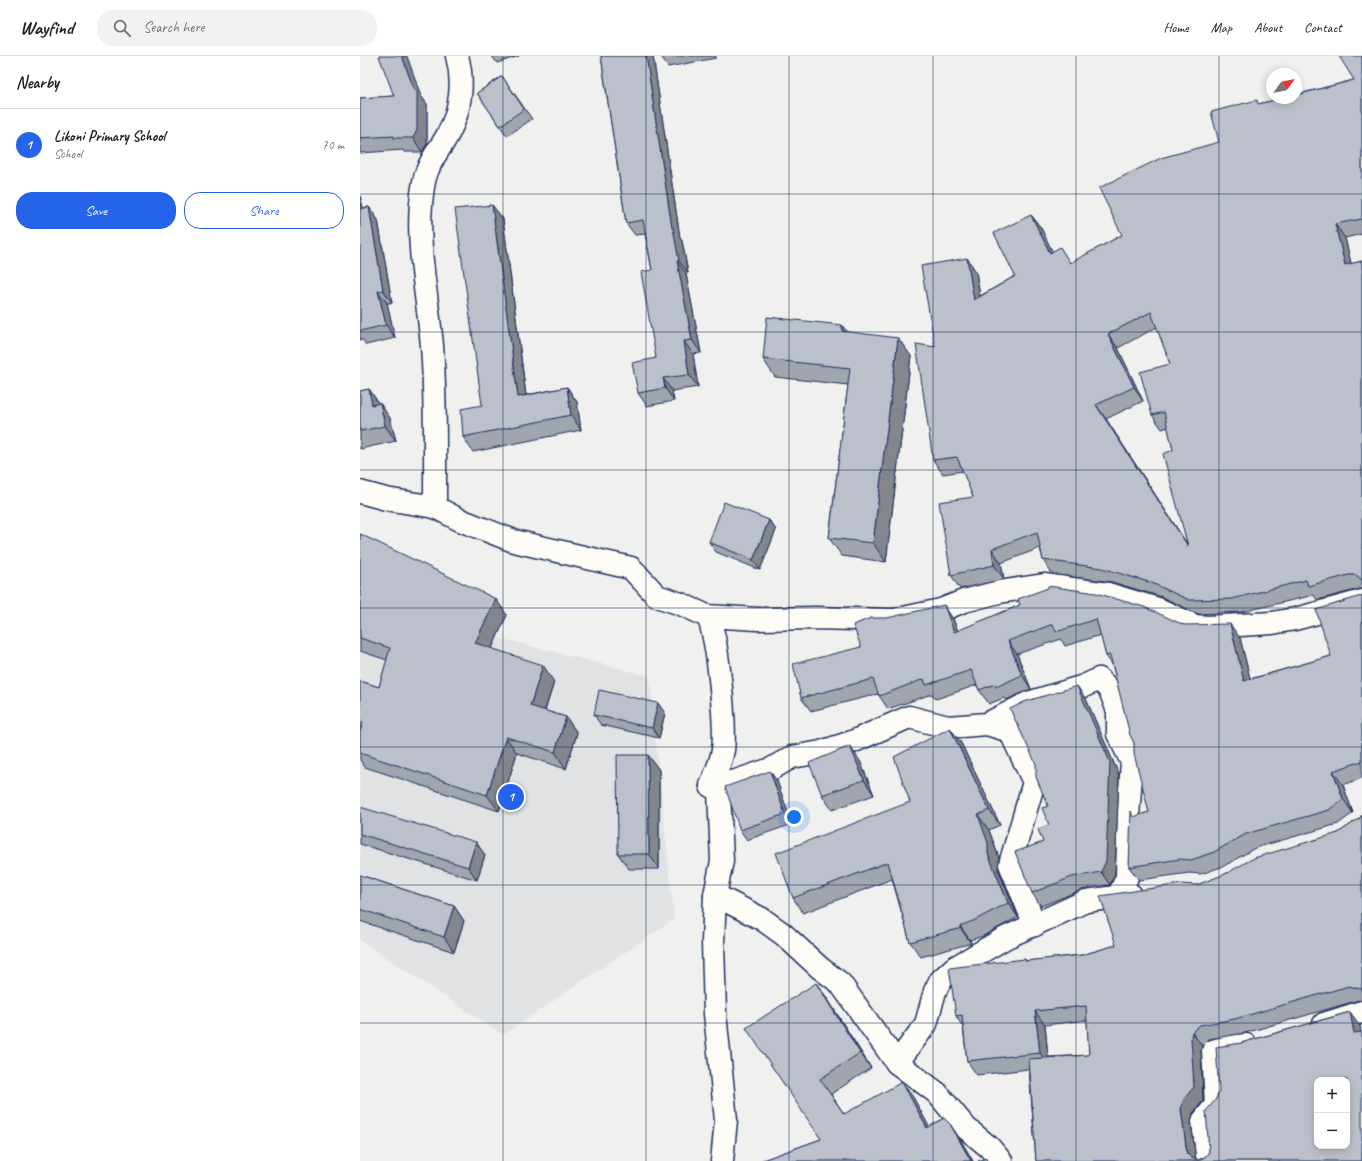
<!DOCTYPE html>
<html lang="en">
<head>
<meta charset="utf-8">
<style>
	body { margin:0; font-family:Caveat,sans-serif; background:#f2f2f2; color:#202124 }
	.controls { position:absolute; right:12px; bottom:12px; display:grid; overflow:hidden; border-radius:8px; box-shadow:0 2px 10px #0003 }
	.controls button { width:36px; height:36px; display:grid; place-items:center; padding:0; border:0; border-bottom:1px solid #e0e0e0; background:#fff; color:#202124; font:20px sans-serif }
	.compass { position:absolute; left:906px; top:12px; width:36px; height:36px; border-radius:50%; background:#fff; box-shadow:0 2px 10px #0003; rotate:57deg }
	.you { position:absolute; left:434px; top:761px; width:14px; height:14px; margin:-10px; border:3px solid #fff; border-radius:50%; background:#1a73e8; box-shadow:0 0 0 6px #1a73e833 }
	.badge { display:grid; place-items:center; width:26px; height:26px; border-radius:50%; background:#2563eb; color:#fff; font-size:13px; font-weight:700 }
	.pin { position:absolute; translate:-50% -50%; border:2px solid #fff; box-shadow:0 1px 4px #0006 }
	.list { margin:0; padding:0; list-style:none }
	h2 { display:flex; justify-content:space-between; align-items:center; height:52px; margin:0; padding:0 16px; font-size:17px }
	h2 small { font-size:13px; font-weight:400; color:#757577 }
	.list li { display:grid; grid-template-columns:26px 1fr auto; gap:12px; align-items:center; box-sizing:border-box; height:72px; padding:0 16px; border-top:1px solid #e0e0e0 }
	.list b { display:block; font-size:15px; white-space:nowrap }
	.list p { margin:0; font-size:13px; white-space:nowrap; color:#757577 }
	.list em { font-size:13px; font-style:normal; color:#757577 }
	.actions { display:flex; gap:8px; padding:12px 16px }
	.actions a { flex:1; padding:9px 0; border:1px solid #2563eb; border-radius:16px; text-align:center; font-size:14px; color:#2563eb }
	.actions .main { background:#2563eb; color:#fff }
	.icon { flex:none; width:22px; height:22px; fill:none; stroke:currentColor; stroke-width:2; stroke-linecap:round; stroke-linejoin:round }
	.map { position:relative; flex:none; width:1002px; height:1105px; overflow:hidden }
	header { display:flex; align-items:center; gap:24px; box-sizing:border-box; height:56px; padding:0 20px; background:#fff; border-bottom:1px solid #e0e0e0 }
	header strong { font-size:19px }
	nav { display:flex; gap:22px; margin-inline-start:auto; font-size:14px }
	.search { width:280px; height:36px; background:#f2f2f2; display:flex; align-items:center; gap:10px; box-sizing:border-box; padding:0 14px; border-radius:16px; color:#757577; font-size:15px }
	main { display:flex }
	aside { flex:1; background:#fff }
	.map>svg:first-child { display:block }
</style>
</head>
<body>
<header>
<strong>Wayfind</strong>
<div class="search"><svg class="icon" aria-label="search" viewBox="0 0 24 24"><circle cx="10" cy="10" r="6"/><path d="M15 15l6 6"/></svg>Search here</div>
<nav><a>Home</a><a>Map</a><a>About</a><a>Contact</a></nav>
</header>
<main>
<aside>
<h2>Nearby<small></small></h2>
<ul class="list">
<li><span class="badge">1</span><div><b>Likoni Primary School</b><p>School</p></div><em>70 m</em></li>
</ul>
<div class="actions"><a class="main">Save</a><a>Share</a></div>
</aside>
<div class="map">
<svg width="1002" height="1105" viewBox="0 0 1002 1105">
	<rect width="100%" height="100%" fill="#f0f0ee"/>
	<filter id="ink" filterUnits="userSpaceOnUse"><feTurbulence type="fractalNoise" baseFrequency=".025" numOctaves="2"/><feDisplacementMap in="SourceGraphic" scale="8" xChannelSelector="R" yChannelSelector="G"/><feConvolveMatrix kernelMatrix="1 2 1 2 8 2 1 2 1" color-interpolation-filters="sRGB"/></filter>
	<g filter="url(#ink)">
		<path fill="#e0e2e3" d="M0,547L289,620L314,863L143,979L0,884Z"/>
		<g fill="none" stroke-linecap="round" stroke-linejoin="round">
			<g stroke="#1b2f5e" stroke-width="25">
				<g id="minor">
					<path d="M0,436L26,443L75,451L100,464L154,485L271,512L297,540L321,548L347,560L398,563L455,562L534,564L581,554L604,545L639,536L684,529L748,538L798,553L835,570L848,571L912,567L935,563L1002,545"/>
					<path d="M75,451C75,397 76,344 72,290C68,244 57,195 61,148C62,137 63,123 68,113C73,99 83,89 89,76C101,53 104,25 97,0"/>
					<path d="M347,560C358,576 366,673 363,694C361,706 355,719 351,730L359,735L362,805L355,839L353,886L355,958L366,1064L362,1105"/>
					<path d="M627,668L650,675L674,726L650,808L675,869"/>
					<path d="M351,730L376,725L411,713L432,701L461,696L492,686L549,661L588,671L627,668L668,647L724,630L739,623L750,634L758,655V678L772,706L768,761L767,821L758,841"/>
					<path d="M355,839L402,863L423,878L460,912L480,927L537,1007L577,1037L606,1072L629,1091L641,1105"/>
					<path d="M964,968L1002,956"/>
					<path d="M537,1007L566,968L575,935L580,925L594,912L645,882L726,845L771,839"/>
					<path d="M847,1105L843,1065L856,1049L853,995L868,991L886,989"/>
				</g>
			</g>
			<use href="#minor" stroke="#fdfcf7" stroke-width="22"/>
		</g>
		<g fill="#a1a5ae" stroke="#1b2f5e" fill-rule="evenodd">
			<path d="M132,0H159L137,7Z"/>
			<path d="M241,0H293L320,182L322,185L328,217L326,218L341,297L333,298L338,331L312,335L314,345L287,350L278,337L296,302L292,214L285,178L275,179L266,167Z"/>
			<path d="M301,0H356V2L308,11Z"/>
			<path d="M1002,0V178L985,182L991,208L1002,205V533H999L957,544L954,539L882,556L838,558L802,541L752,526L692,518L683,504L680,492L641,507L644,523L600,533L591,519L613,441L603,415L583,418L573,404L575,291L607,202L616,216L620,240L655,220L671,159L681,172L692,196L711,207L762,179L899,48L994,24ZM797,271L810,308L792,359L802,373L808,371L813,394L827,488L746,363L783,345L758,292Z"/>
			<path d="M142,20L172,63L147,80L117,37Z"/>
			<path d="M34,40H61L67,48V88L62,96H44L43,94L0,97V42Z"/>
			<path d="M0,140L3,152L9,151L18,164L32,247H27L35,282L6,289L3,284H0Z"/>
			<path d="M132,149L143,163L166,339L207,331L217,346L221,374L113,396L103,381L122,349Z"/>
			<path d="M487,275L551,300L526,506L482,500L469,482L488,329L415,321L403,303Z"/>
			<path d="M9,333L19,348L30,362L36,385L0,393V335Z"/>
			<path d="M409,464L416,474L400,514L356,496L349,486Z"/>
			<path d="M0,478L147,559L132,592L194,626L185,655L206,661L217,677L206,713L157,697L139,755L5,711L0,704V625L19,631L27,604L0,595Z"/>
			<path d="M1002,539V722L983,729L993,757L978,768L895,792L864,810L841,818L829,817L779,824L769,811L774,761L789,756L774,687L752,608L746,600L741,579L705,590L701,583L657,598L671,633L646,644L644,642L629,648L619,634L617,629L576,643L572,638L528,653L518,638L451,655L441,642L501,591L593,563L598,575L660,549L824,569L880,582L890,623L971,600Z"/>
			<path d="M726,643L759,719L755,818L750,829L721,834L681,850L672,837L683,786L689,769L688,750Z"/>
			<path d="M305,657L299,682L241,669L234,659Z"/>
			<path d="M590,672L601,687L640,769L629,774L639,802L638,813L658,861L623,880L610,884L611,887L608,888L561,901L550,886L532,823L443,857L433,842L550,746Z"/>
			<path d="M288,699L299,714V813H269L258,798Z"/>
			<path d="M500,705L514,739L472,754L462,739Z"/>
			<path d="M417,725L432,768L387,784L380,774Z"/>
			<path d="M0,751L125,799L117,824L0,788Z"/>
			<path d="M1002,759V945L999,944L885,977L849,983L842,990L841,995L843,1045L833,1057L831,1066L836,1103L838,1104L845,1101L849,1096L856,1043L881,987L990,956L1000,970L1002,1105H676L669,1013L617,1019L607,1005L603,971L596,960L665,903L666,905L722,899L756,889L837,829L978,777L1000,762ZM727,964L729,999L688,1001L685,969Z"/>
			<path d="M0,819L94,850L104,865L94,896L0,865Z"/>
			<path d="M456,927L467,942L511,1012L471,1038L484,1058L553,1041L569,1071L600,1083L613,1105H400L461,1083Z"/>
		</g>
		<g fill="#83868d" stroke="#1b2f5e">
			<path d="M42,0H47L61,40L67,48V88L62,96L53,82L54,34Z"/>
			<path d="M286,0H293L320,182L322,185L328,217L319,205L312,172Z"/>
			<path d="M0,140L7,166L0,157Z"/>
			<path d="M132,149L143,163L168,356L158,341Z"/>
			<path d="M9,151L18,164L32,247L23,234Z"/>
			<path d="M671,159L681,172L700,211L690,197Z"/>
			<path d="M975,168L985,182L995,223L985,209Z"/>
			<path d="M607,202L616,216L623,258L614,244Z"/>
			<path d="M317,205L326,218L341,297L332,284Z"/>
			<path d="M18,235L27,247L35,282L26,269Z"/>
			<path d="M482,269L495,287L482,275Z"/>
			<path d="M748,278L758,292L783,345L774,331Z"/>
			<path d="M538,282L551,300L526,506L513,487Z"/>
			<path d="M324,285L333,298L338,331L329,319Z"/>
			<path d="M303,322L312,335L314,345L305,332Z"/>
			<path d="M207,331L217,346L221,374L211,359Z"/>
			<path d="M9,333L19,348L12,349Z"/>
			<path d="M20,347L30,362L36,385L25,370Z"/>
			<path d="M736,349L746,363L837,503L828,490Z"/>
			<path d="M409,464L416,474L400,514L393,504Z"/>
			<path d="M632,493L641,507L644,523L634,509Z"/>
			<path d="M136,543L147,559L127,603L115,587Z"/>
			<path d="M584,549L593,563L604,590L594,576Z"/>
			<path d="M870,568L880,582L894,638L884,625Z"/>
			<path d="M648,585L657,598L671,633L662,619Z"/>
			<path d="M183,609L194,626L181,666L170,650Z"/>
			<path d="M717,630L726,643L759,719L755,818L750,829L741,816Z"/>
			<path d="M298,647L305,657L299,682L292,672Z"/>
			<path d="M206,661L217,677L206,713L195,696Z"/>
			<path d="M590,672L601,687L640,769L629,754Z"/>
			<path d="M146,681L157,697L139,755L127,739Z"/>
			<path d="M490,690L500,705L514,739L504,724Z"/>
			<path d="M288,699L299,714V813L289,798Z"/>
			<path d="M410,715L417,725L432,768L425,758Z"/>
			<path d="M973,715L983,729L993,757L983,743Z"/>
			<path d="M618,759L629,774L639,802L638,813L658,861L648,847L628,798Z"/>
			<path d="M116,786L125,799L117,824L108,811Z"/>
			<path d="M94,850L104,865L94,896L84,881Z"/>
			<path d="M600,870L610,884L611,887L600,872Z"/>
			<path d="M456,927L467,942L511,1012L500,997Z"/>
			<path d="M675,955L685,969L689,1011L680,997Z"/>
			<path d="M990,956L1000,970L1002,981L994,977Z"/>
			<path d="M832,976L842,990L841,995L843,1045L833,1057L831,1066L836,1105H832L827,1098L821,1053Z"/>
			<path d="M542,1026L553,1041L578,1087L567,1072Z"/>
			<path d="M590,1068L600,1083L613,1105H611Z"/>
		</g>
		<g fill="#bbc0ca" stroke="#1b2f5e" fill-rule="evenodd">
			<path d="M19,0H42L54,34H57V74L53,82H34V80L0,82V42L34,40Z"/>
			<path d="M241,0H286L312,172H313L319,205H317L332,284L324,285L329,319L303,322L305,332L278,337L272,307L296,302L281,216L292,214L283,164L266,167Z"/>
			<path d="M979,0H1002V163L975,168L985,209L1002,205V524L996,519H989L948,530L946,524L872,543L829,544L792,527L742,512L683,504L677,476L632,493L634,509L591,519L579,446L613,441L597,401L573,404L556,288L575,291L561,210L607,202L614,244L655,220L634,177L671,159L690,197L700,191L710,207L762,179L739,132L801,102L859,86L851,56L897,44L898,48L923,42H936V39L994,24ZM791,256L810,308L780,316L792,359L804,356L813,394L803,398L828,490L736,349L774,331L748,278Z"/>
			<path d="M142,20L164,53L140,70L117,37Z"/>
			<path d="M132,149L158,341L207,331L211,359L103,381L101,353L122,349L95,153Z"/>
			<path d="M9,151L23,234L18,235L26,269L0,275V153Z"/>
			<path d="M407,261L482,269V275L538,282L513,487L469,482L490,312L403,303Z"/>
			<path d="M9,333L12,349L20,347L25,370L0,375V335Z"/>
			<path d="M364,446L409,464L393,504L349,486Z"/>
			<path d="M0,478L136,543L115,587L183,609L170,650L206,661L195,696L146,681L127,739L0,697V676L3,666L0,665V625L19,631L30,592L0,582Z"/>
			<path d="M688,530L736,537L784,551L824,569L870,568L884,625L971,600L956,554L1001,540L1002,539V705L973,715L983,743L969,754L886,778L854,796L831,804L820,803L769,811L771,755L773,761L789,756L774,698V687L770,679L750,599L746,600L736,563L696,576L693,568L648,585L662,619L636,631L635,628L619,634L611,614L566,629L564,623L519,640L513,623L441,642L433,608L501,591L493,569L511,562H527L584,549L594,576L660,549L658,543L688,532Z"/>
			<path d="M717,630L750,706L746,805L741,816L712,821L672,837L655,796L683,786L678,773L689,769L682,752L688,750L676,721V708L650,653L664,646Z"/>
			<path d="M239,634L298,647L292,672L234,659Z"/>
			<path d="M590,672L629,754L618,759L628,787V798L648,847L613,865L600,870V872L598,873L550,886L528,806L433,842L416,797L550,746L534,701Z"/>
			<path d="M490,690L504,724L462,739L449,707Z"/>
			<path d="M257,699H288L289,798H258Z"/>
			<path d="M410,715L425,758L380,774L365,731Z"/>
			<path d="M0,751L116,786L108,811L0,778Z"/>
			<path d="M1002,759V932L1000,933L989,930L875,963L840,969L832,976L831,982L834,1031L824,1043L821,1053L827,1098L832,1102L838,1104L845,1101L849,1096L846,1055L856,1043L859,1035L856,991L881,987L990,956L994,977L1002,976V1105H676L669,1003L729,999L726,950L675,955L680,997L607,1005L602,959L596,960L589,912L665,903V905L722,899L756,889L740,840L821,828L837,829L865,818L894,802L978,777L1000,762ZM957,1024H987V1090H957Z"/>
			<path d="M0,819L94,850L84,881L0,853Z"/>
			<path d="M456,927L500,997L460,1023L484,1058L542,1026L567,1072L584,1062L590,1068L611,1105H400L461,1083L386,972Z"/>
			<path d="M626,1102L627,1105H618Z"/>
		</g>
	</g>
	<path fill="none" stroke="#1b2f5e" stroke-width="1" stroke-opacity="0.55" d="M143,0V1105M286,0V1105M429,0V1105M573,0V1105M716,0V1105M859,0V1105M0,138H1002M0,276H1002M0,414H1002M0,552H1002M0,691H1002M0,829H1002M0,967H1002"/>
</svg>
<div class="controls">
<button>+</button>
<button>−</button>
</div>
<svg class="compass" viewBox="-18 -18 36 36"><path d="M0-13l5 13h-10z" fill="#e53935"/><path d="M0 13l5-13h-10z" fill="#757577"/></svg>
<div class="you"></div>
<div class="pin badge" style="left:151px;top:741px">1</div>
</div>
</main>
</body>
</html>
